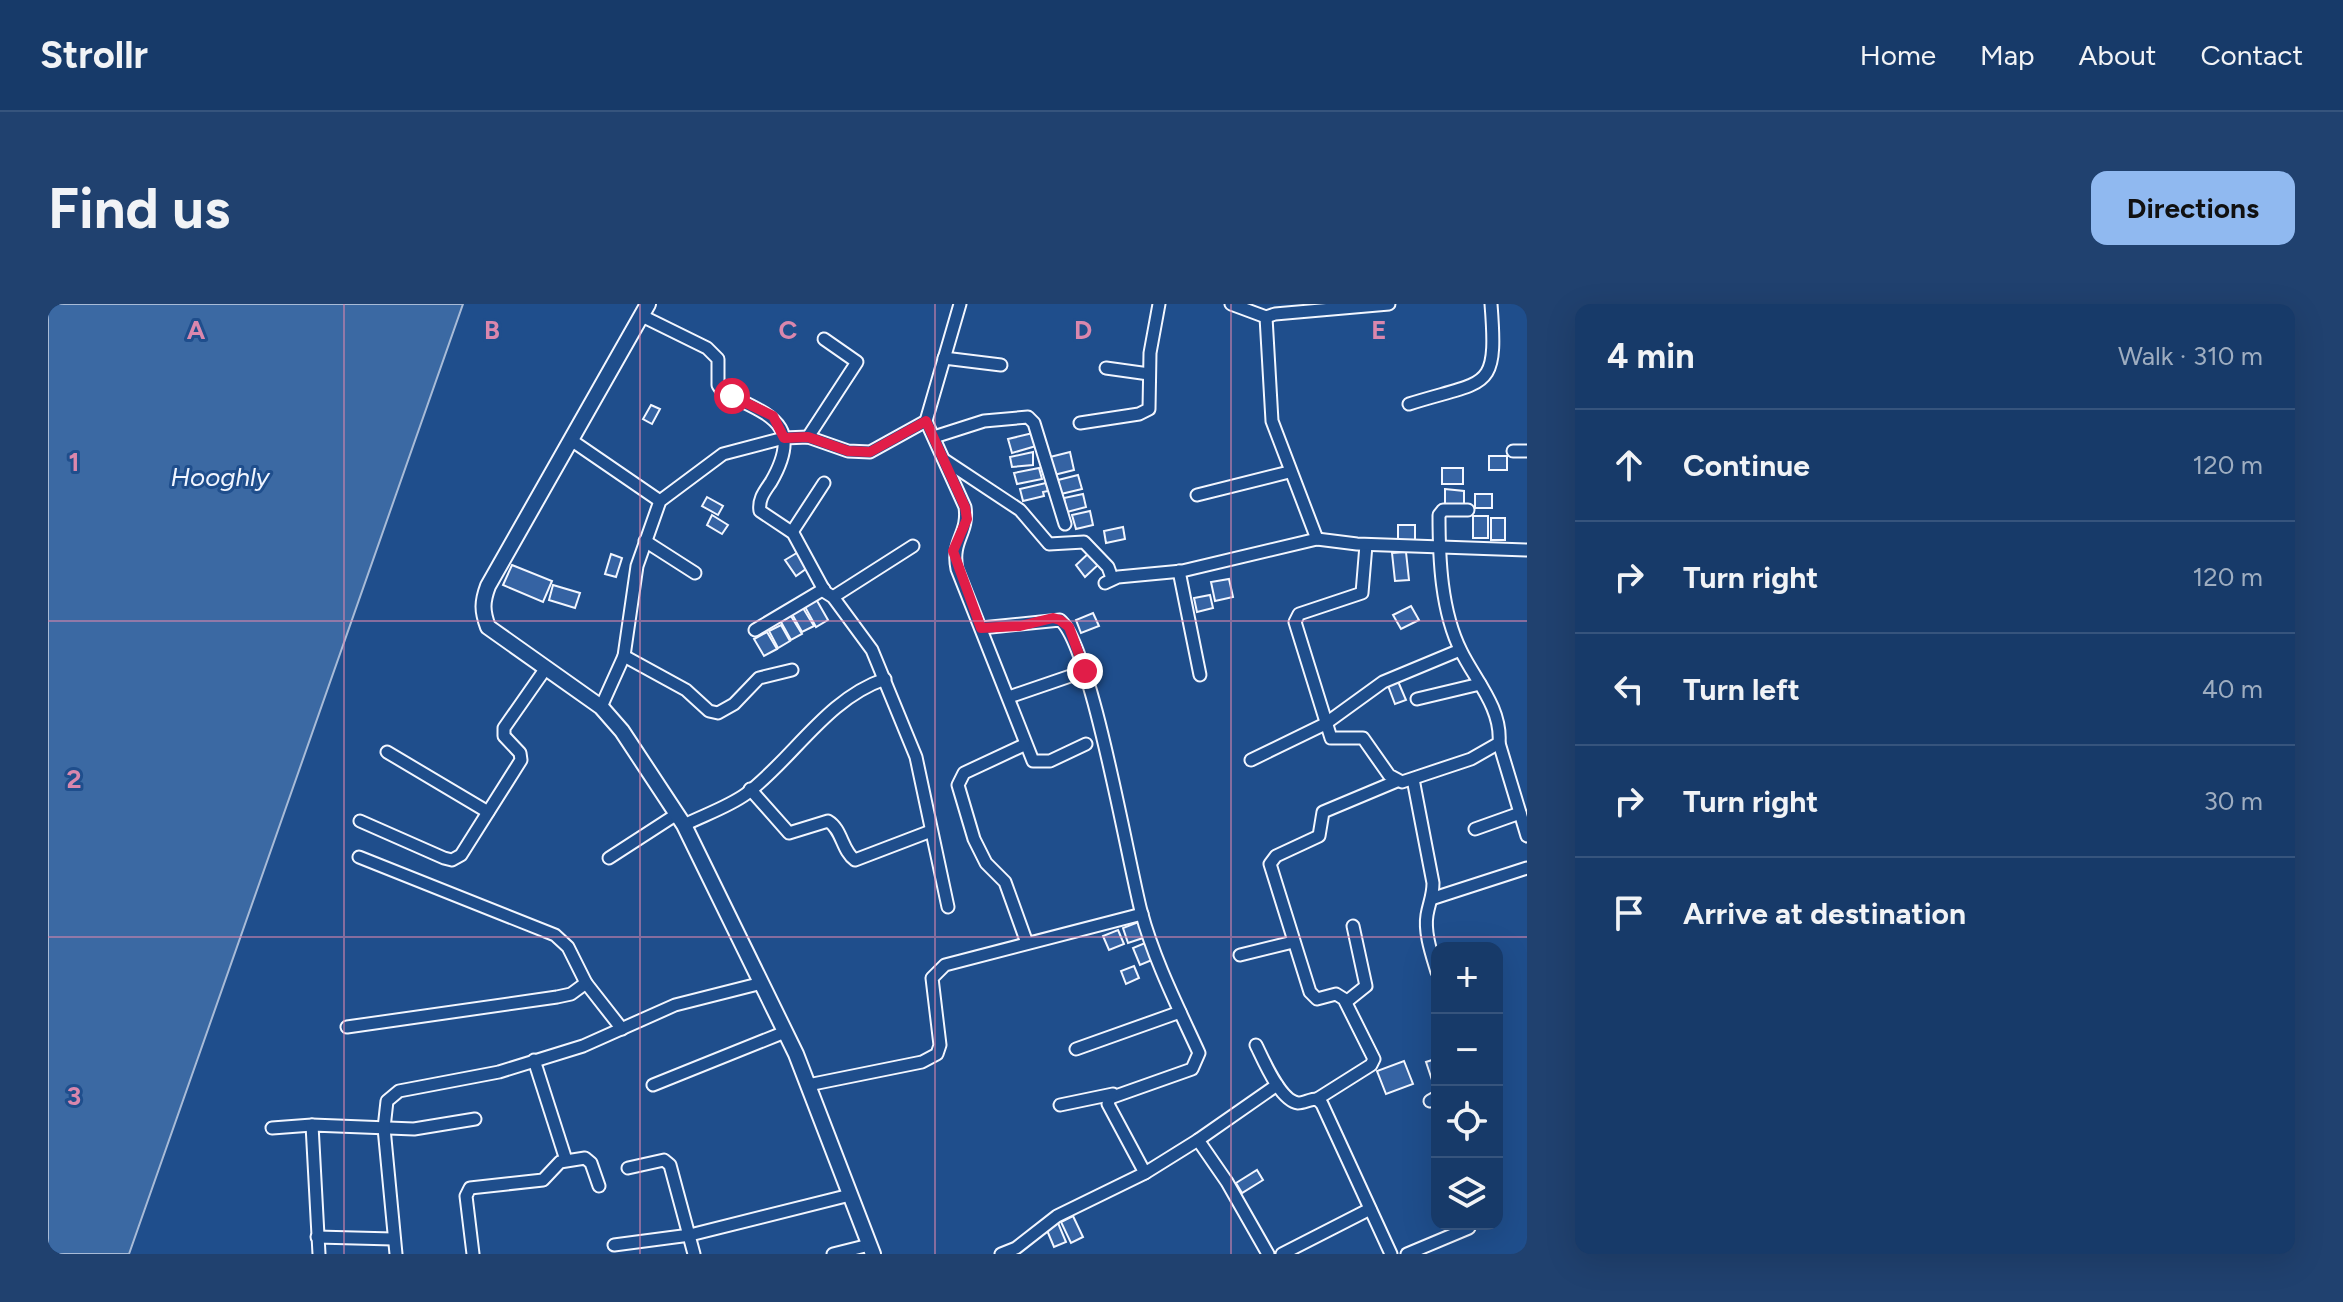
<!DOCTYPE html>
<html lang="en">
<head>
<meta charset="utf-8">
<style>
	body { margin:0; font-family:Figtree,sans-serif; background:#20416f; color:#f1f3f6 }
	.controls { position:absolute; right:24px; bottom:24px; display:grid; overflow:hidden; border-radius:16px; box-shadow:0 8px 32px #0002 }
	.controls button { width:72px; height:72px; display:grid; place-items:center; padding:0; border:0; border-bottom:2px solid #36547d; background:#173a69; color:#f1f3f6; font:40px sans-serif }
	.stop { position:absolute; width:24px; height:24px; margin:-18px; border:6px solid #e11d48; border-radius:50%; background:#fff }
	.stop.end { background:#e11d48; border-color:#fff; box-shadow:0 2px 8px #0008 }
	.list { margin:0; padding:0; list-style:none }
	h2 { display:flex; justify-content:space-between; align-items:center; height:104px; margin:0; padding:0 32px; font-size:34px }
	h2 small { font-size:26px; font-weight:400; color:#9eadc0 }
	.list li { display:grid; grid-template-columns:52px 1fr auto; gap:24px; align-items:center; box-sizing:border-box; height:112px; padding:0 32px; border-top:2px solid #36547d }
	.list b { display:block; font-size:30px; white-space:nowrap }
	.list em { font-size:26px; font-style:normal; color:#9eadc0 }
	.icon { flex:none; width:44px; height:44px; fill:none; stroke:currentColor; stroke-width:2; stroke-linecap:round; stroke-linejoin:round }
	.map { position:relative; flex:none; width:1479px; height:950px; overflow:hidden; border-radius:16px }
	header { display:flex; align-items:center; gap:48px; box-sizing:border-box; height:112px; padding:0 40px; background:#173a69; border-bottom:2px solid #36547d }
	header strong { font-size:38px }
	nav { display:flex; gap:44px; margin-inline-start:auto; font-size:28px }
	.intro { display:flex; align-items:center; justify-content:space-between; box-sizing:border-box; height:192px; padding:0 48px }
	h1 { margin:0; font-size:56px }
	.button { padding:20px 36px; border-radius:16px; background:#90b9f0; color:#111; font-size:28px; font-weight:700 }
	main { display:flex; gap:48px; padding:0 48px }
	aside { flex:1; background:#173a69; border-radius:16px; box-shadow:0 8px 32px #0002 }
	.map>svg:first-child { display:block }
</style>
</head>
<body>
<header>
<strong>Strollr</strong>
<nav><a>Home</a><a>Map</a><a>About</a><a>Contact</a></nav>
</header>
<div class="intro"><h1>Find us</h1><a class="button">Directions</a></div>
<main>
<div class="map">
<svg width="1479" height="950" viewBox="0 0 1479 950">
	<rect width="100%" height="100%" fill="#1f4e8c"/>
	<path fill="#3b69a3" stroke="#a8bbd7" stroke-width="2" d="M0,0H415L81,950H0Z"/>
	<g fill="#3563a3" stroke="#f2f6ff" stroke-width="2">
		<path d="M603,101L612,105L604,120L595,115Z"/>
		<path d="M985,129L988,142L964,149L960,135Z"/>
		<path d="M985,148V161L964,163L962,153Z"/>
		<path d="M1022,148L1026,166L1006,171L1002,153Z"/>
		<rect x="1441" y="152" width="18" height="14"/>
		<path d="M991,164L994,175L969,180L966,169Z"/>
		<rect x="1394" y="164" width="21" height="16"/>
		<path d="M1030,171L1034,185L1013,190L1010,176Z"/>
		<path d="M998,179L1000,187L995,188L996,192L975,197L972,185Z"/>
		<path d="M1397,185L1416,187V203H1397Z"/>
		<path d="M1035,190L1038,203L1019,208L1016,194Z"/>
		<rect x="1427" y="190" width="17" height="14"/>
		<path d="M659,193L675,202L670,211L654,202Z"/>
		<path d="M1042,207L1045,221L1028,225L1024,211Z"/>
		<path d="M664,211L680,221L674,230L659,221Z"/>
		<rect x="1425" y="212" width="15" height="22"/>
		<rect x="1443" y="214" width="14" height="22"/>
		<rect x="1350" y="221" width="17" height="17"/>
		<path d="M1075,223L1077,235L1058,239L1056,227Z"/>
		<path d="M752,247L762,262L748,272L737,256Z"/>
		<path d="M1042,248L1052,259L1037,273L1028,261Z"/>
		<path d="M1358,248L1361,276L1347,277L1344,249Z"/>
		<path d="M563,250L574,254L568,273L557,270Z"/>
		<path d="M464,261L504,277L495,298L455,281Z"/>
		<path d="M1181,275L1185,293L1167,297L1163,278Z"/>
		<path d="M505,281L532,289L527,304L501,296Z"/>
		<path d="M1162,291L1165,304L1149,308L1146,294Z"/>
		<path d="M768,295L780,316L768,323L756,301Z"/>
		<path d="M1363,302L1371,316L1353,325L1345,311Z"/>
		<path d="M755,304L766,322L754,328L744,310Z"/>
		<path d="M1045,309L1051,322L1033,329L1028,316Z"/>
		<path d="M743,312L754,330L743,336L733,318Z"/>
		<path d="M733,321L742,337L730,344L721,327Z"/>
		<path d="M719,328L729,345L716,352L706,335Z"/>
		<path d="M1349,375L1358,396L1347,400L1339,379Z"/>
		<path d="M1093,617L1098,633L1080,639L1075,624Z"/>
		<path d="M1070,626L1076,640L1061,646L1055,632Z"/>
		<path d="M1097,639L1104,656L1092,661L1085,644Z"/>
		<path d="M1086,662L1091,674L1078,680L1073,667Z"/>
		<path d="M1387,755L1389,778L1385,779L1378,758Z"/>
		<path d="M1356,757L1365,780L1338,790L1329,767Z"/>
		<path d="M1209,866L1215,876L1194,889L1188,879Z"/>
		<path d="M1025,912L1035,933L1023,939L1013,918Z"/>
		<path d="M1010,919L1018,938L1006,943L998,924Z"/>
	</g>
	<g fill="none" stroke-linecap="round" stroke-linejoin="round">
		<g stroke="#f2f6ff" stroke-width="15">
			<g id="minor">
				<path d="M912,0L878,117L917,203C921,230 903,236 909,265L985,457H1002L1038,440"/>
				<path d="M1183,0L1218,13L1227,10L1341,0"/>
				<path d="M594,12L659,44L670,55V81L674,87C718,111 758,117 723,178C717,187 710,195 712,207L745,229L777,288L785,293L824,346L868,453L900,603"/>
				<path d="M1218,13L1224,117L1269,235"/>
				<path d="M896,54L953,61"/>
				<path d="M1058,64L1101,70"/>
				<path d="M1361,100C1440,75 1450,89 1443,0"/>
				<path d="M1032,119L1091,110L1101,105L1102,49L1111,0"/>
				<path d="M760,133L809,58L776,35"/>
				<path d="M886,133L936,117L980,113L986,119L1017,220"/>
				<path d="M523,136L612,197"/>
				<path d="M1465,147H1479"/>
				<path d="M898,157L972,206L1001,240L1036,238L1060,263L1064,274"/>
				<path d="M1149,191L1241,168"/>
				<path d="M744,228L776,179"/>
				<path d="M597,237L647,269"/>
				<path d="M1318,241L1314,289L1251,310L1247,318L1283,434H1315L1341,471L1354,478L1423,455L1451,439C1454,404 1427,376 1413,347C1393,307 1391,255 1391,211L1395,206H1420"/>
				<path d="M1131,267L1152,371"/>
				<path d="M1057,279L1070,273L1134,267L1269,235L1309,240L1479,246"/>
				<path d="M785,293L865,242"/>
				<path d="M933,324L1012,316C1043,341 1080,557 1093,607C1106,656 1130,703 1151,749L1144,765L1062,794L1060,800L1097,869"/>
				<path d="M707,326L776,285"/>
				<path d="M576,352L638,386L661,407L670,409L686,400L711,374L744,366"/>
				<path d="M961,393L1037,367"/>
				<path d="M1369,395L1432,380"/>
				<path d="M553,403L576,352L589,262L612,197L675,150L736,134L760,133L800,147L822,148L878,117"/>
				<path d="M1451,439L1479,532"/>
				<path d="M976,441L916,469L910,481L926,535L938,559L957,578L979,639"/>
				<path d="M339,448L440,508"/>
				<path d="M1203,456L1277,420L1335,378L1412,346"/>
				<path d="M1365,475L1385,579C1385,592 1381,599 1379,611C1376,629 1384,651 1389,668"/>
				<path d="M702,485L741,529L780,517C794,525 794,547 807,556L883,527"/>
				<path d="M312,517L396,554L404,556L413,551L473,456L472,449L456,432V424L498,364"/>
				<path d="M636,521C656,511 680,503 698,490C745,455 778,395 837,375"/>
				<path d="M1427,525L1472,509"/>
				<path d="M311,553L507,631L520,643L538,679L574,725"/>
				<path d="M561,554L629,510"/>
				<path d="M1386,594L1479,564"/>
				<path d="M1192,651L1245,638"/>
				<path d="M1298,698L1318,682L1305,622"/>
				<path d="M299,723L509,693L523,690L538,679"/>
				<path d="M1208,741C1215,755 1232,797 1250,799C1256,799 1262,795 1269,795L1274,800L1343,950"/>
				<path d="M1028,745L1132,708"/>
				<path d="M486,756L518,856"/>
				<path d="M605,781L737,728"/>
				<path d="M760,781L874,758L889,750L892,741L884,674L897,661L1094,610"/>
				<path d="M1269,795L1323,761L1326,755L1296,695L1288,690L1269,695L1262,688L1222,560L1228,552L1271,532L1275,508L1349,477"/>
				<path d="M1382,797L1389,793"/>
				<path d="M1012,801L1065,790"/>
				<path d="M224,824L264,821"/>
				<path d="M1150,836L1179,878L1220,950"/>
				<path d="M580,864L616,856L622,861L646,950"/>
				<path d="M269,933L345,935"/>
				<path d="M566,941L642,931L802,891"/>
				<path d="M271,950L264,821L366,825L427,815"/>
				<path d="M348,950L336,824L339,797L351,787L451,768L535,742L627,701L714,679"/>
				<path d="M425,950L418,892L422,884L495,876L512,858L537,854L543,859L551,882"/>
				<path d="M785,950L821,941"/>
				<path d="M953,950L968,944L1009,912L1097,869L1150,836L1229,781"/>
				<path d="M1234,950L1322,905"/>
				<path d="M1359,950L1421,924"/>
			</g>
		</g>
		<g stroke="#f2f6ff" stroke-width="18">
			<path id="tertiary" d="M600,0L440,282C434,298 434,307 440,323L553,403L574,427L636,521L748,750L825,950"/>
		</g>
		<use href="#minor" stroke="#1f4e8c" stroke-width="11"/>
		<use href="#tertiary" stroke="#1f4e8c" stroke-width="14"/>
	</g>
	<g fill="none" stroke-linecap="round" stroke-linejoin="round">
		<path stroke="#e11d48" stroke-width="10" d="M684,92L725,112L736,134L760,133L800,147L822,148L878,117L917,203L919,215L905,247L933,324L972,322L1005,314L1012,316L1021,323L1037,367"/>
	</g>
	<path fill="none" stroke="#da87ad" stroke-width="2" stroke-opacity="0.55" d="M296,0V950M592,0V950M887,0V950M1183,0V950M0,317H1479M0,633H1479"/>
	<g text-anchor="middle" stroke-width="6" stroke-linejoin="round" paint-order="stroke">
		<g font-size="26" font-style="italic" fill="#f2f6ff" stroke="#1f4e8c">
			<text x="172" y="182">Hooghly</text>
		</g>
	</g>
	<g font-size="26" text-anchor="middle" font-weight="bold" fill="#da87ad" stroke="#1f4e8c" stroke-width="6" stroke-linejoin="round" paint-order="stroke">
		<text x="148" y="35">A</text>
		<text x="444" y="35">B</text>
		<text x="740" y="35">C</text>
		<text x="1035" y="35">D</text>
		<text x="1331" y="35">E</text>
		<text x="26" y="167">1</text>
		<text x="26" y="484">2</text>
		<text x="26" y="801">3</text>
	</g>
</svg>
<div class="controls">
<button>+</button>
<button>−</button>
<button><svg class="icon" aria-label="locate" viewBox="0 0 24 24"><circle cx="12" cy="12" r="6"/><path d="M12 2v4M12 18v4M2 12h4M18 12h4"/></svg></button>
<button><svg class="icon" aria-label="layers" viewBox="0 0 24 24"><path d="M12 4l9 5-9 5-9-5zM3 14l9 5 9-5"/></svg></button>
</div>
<div class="stop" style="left:684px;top:92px"></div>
<div class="stop end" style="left:1037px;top:367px"></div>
</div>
<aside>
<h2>4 min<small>Walk · 310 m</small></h2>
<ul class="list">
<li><svg class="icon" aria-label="ahead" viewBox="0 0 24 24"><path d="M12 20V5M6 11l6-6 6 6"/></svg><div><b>Continue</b></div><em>120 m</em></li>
<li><svg class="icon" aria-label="right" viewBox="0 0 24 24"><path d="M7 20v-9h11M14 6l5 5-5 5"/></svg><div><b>Turn right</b></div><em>120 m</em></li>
<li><svg class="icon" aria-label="left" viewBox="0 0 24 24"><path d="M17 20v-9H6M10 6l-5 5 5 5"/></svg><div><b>Turn left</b></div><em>40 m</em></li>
<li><svg class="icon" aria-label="right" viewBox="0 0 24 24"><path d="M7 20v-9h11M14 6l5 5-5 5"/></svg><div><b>Turn right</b></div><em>30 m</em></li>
<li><svg class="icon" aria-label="arrive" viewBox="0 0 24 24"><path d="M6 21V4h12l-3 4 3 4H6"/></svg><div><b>Arrive at destination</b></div></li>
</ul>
</aside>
</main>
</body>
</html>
